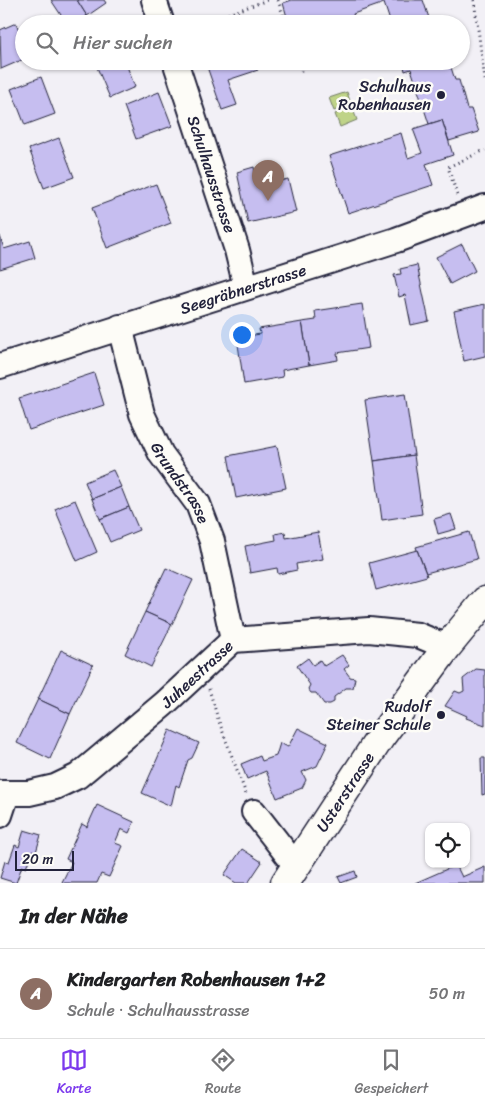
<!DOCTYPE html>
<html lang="de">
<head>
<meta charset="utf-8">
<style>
	body { margin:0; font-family:Sriracha,sans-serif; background:#f6f6f6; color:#202124 }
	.controls { position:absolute; right:15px; bottom:15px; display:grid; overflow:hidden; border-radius:10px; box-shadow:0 1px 4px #0004 }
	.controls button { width:45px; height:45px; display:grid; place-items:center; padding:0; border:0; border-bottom:1px solid #e0e0e0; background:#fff; color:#202124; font:25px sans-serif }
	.scale { position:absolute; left:15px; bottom:12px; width:59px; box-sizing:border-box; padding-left:5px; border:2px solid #22223b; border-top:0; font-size:14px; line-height:18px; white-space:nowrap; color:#22223b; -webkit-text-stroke:4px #fdfcf7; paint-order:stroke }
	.you { position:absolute; left:241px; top:334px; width:18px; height:18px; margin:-12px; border:4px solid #fff; border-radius:50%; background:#1a73e8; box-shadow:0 0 0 8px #1a73e833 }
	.badge { display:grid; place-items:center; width:32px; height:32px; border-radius:50%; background:#7c3aed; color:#fff; font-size:16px; font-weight:700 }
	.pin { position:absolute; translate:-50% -41px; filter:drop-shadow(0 1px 2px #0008) }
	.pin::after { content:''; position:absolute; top:26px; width:18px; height:15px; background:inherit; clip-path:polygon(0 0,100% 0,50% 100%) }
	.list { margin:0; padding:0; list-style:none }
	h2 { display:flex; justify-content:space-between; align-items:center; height:65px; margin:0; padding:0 20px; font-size:21px }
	h2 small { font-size:16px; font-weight:400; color:#757577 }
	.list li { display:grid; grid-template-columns:32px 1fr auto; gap:15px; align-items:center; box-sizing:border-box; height:90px; padding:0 20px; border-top:1px solid #e0e0e0 }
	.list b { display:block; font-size:19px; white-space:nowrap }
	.list p { margin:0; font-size:16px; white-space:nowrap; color:#757577 }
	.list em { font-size:16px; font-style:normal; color:#757577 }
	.icon { flex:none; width:28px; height:28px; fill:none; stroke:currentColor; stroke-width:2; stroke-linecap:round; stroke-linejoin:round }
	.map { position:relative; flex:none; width:485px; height:883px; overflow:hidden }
	.search { position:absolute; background:#fff; box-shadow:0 1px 4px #0004; left:15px; right:15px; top:15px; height:55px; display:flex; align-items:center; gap:12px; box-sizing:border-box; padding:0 18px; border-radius:28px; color:#757577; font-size:19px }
	.sheet { height:155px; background:#fff }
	nav { display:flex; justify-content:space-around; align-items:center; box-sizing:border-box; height:70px; border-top:1px solid #e0e0e0; background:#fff; font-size:14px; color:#757577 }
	nav a { display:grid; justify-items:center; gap:2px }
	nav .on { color:#7c3aed }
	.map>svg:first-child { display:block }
</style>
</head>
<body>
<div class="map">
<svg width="485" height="883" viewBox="0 0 485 883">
	<rect width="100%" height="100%" fill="#f2f0f6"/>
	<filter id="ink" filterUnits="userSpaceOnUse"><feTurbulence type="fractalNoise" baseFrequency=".02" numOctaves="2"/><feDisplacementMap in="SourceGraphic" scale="10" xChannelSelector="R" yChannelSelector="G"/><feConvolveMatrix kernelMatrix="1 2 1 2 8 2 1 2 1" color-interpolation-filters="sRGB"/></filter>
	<g filter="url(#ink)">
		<g fill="#bfd388" stroke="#707a62">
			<path d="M347,92L351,104L334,111L329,98Z"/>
			<path d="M352,107L357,120L340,127L335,114Z"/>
		</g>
		<g fill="#c6bef0" stroke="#22223b">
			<path d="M51,0H77L87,16L76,24H67Z"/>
			<path d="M77,0H104L106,3L87,16Z"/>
			<path d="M292,0H423L430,21L433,19L434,24H391L384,3L353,14L356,24H289L283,3Z"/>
			<path d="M16,23L24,42V59L1,69L0,30Z"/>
			<path d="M105,61H125L135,87L110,98L96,65Z"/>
			<path d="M205,61H255L258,70L228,80L237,105L222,110Z"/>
			<path d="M403,61H449L455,80H459L467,109H471L479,132L449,141L442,120L429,124L411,69L405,71Z"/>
			<path d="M41,77L55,114L25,125L11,89Z"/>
			<path d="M159,92L172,126L136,139L124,106Z"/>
			<path d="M442,120L453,155L426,164L433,185L348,213L329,156L401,133L408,158L422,153L413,129Z"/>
			<path d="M59,138L74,177L44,188L29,149Z"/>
			<path d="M254,167L258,186L288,179L296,212L248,223L237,172Z"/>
			<path d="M156,184L171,223L107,248L92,208Z"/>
			<path d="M0,236L4,249L30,241L35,258L0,269Z"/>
			<path d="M462,244L475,271L450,284L436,257Z"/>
			<path d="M417,265L429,321L411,325L405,295L399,297L394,275L401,274L400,269Z"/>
			<path d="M362,304L369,348L337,353L338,360L309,365L302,322L316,320L315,311Z"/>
			<path d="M485,304V356L464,361L454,311Z"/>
			<path d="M302,322L309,365L282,370L283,377L244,384L237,338L260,334L259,329Z"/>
			<path d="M94,373L104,405L29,430L19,398Z"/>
			<path d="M405,394L414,455L374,461L365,400Z"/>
			<path d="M277,446L286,488L236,498L228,456Z"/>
			<path d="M414,455L422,514L382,520L374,461Z"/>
			<path d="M113,470L121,487L92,499L85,482Z"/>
			<path d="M121,487L129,507L100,519L92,499Z"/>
			<path d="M75,500L97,552L77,561L55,509Z"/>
			<path d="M129,507L139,530L110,542L100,519Z"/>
			<path d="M451,514L456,529L438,534L434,519Z"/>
			<path d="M285,532L286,538L318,532L323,559L296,564L297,570L278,574L277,568L250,573L245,546L276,540L275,534Z"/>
			<path d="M469,532L477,559L426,573L416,547Z"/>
			<path d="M417,550L427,576L376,590L369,563Z"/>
			<path d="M166,568L193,580L172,624L145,612Z"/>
			<path d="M145,612L172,624L151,667L125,654Z"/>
			<path d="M61,650L93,665L70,714L38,699Z"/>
			<path d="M342,655L349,665L344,669L350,677L355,678L353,688H346L334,697V702L330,704H324L316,693H311L308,689L310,685L297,666L308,658L313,665L320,660L324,666Z"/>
			<path d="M476,669L485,670V725L466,718L467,716L445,706L455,691L460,693L464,691L463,679Z"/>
			<path d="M38,699L70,714L50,759L17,743Z"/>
			<path d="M298,728L328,743L317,766L302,772L306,780L302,788L277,798L266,771L247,779L241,764L260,756L262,761L276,756L280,743L288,747Z"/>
			<path d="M170,730L199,743L192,758L188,760L179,787L176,785L171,806L142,793Z"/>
			<path d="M481,758H485V794L482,795Z"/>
			<path d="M97,805L134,822L129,833L121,829L115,843L123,846L109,877L101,874L97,883H64L62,882L72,862L66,859L82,824L87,827Z"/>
			<path d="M24,830L41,835L36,852L32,851L26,868L22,866L16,883L0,878L5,861L9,862L15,845L19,847Z"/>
			<path d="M242,849L262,862L248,883H236L224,875Z"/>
			<path d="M456,865L462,877L485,867V883H415Z"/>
			<path d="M355,871L357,877L341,883L338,877Z"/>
		</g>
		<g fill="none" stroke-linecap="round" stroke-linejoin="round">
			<g stroke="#22223b" stroke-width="28">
				<g id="minor">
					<path d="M154,0L162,24"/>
					<path id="s1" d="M175,61L237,250L246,287"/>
					<path id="s2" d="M120,327L142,414L161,454L198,504L212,541L233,640"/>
					<path id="s3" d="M0,366L396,240L485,207"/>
					<path id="s4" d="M0,793H29L55,787L78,776L164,704L233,640L369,630L418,635L447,647"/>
					<path d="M254,812L296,866"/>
					<path d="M0,815L7,794"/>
				</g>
			</g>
			<g stroke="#22223b" stroke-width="31">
				<g id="major">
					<path id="s5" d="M285,883L380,738L447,647L485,601"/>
				</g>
			</g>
			<g stroke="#22223b" stroke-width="3" stroke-dasharray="1 4" stroke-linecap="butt">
				<path d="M278,0L286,24"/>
				<path d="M474,0L485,80"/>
				<path d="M200,24L268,0"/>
				<path d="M298,61L302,75"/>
				<path d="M457,195L448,167L485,150"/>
				<path d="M209,689L218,719L246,794"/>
			</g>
			<use href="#minor" stroke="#fdfcf7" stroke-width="24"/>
			<use href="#major" stroke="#fdfcf7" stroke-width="28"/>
		</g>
	</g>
	<g fill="#22223b" stroke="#fdfcf7" stroke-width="2">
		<circle cx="441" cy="95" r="5"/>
		<circle cx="441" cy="715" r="5"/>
	</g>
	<g text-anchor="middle" stroke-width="5" stroke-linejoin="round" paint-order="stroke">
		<g font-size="16" fill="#22223b" stroke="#fdfcf7" text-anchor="end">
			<text x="431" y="92">Schulhaus<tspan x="431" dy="18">Robenhausen</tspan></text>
			<text x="431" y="712">Rudolf<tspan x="431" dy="18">Steiner Schule</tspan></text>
		</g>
		<g font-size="16" fill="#22223b" stroke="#fdfcf7">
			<text dy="6" stroke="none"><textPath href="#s1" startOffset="119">Schulhausstrasse</textPath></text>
			<text dy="6" stroke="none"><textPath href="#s3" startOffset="255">Seegräbnerstrasse</textPath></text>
			<text dy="6" stroke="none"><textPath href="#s2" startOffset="169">Grundstrasse</textPath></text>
			<text dy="6" stroke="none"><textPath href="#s4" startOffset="238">Juheestrasse</textPath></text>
			<text dy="6" stroke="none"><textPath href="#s5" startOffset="109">Usterstrasse</textPath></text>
		</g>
	</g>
</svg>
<div class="controls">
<button><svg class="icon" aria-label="locate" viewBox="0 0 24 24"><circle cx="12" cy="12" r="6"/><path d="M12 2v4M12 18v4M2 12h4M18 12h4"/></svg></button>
</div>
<div class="scale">20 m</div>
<div class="you"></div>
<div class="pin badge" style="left:268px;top:201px;background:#8d6e63">A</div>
<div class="search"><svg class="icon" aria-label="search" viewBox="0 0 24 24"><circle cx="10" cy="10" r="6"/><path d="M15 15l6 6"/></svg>Hier suchen</div>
</div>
<section class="sheet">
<h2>In der Nähe<small></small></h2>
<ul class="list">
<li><span class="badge" style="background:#8d6e63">A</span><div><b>Kindergarten Robenhausen 1+2</b><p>Schule · Schulhausstrasse</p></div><em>50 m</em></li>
</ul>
</section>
<nav>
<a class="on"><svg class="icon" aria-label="map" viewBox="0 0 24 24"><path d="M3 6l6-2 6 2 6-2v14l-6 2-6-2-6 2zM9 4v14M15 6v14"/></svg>Karte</a>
<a><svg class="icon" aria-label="directions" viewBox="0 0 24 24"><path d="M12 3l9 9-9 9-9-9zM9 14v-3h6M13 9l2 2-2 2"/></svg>Route</a>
<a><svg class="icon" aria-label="saved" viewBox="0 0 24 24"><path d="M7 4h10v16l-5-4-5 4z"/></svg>Gespeichert</a>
</nav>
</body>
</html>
